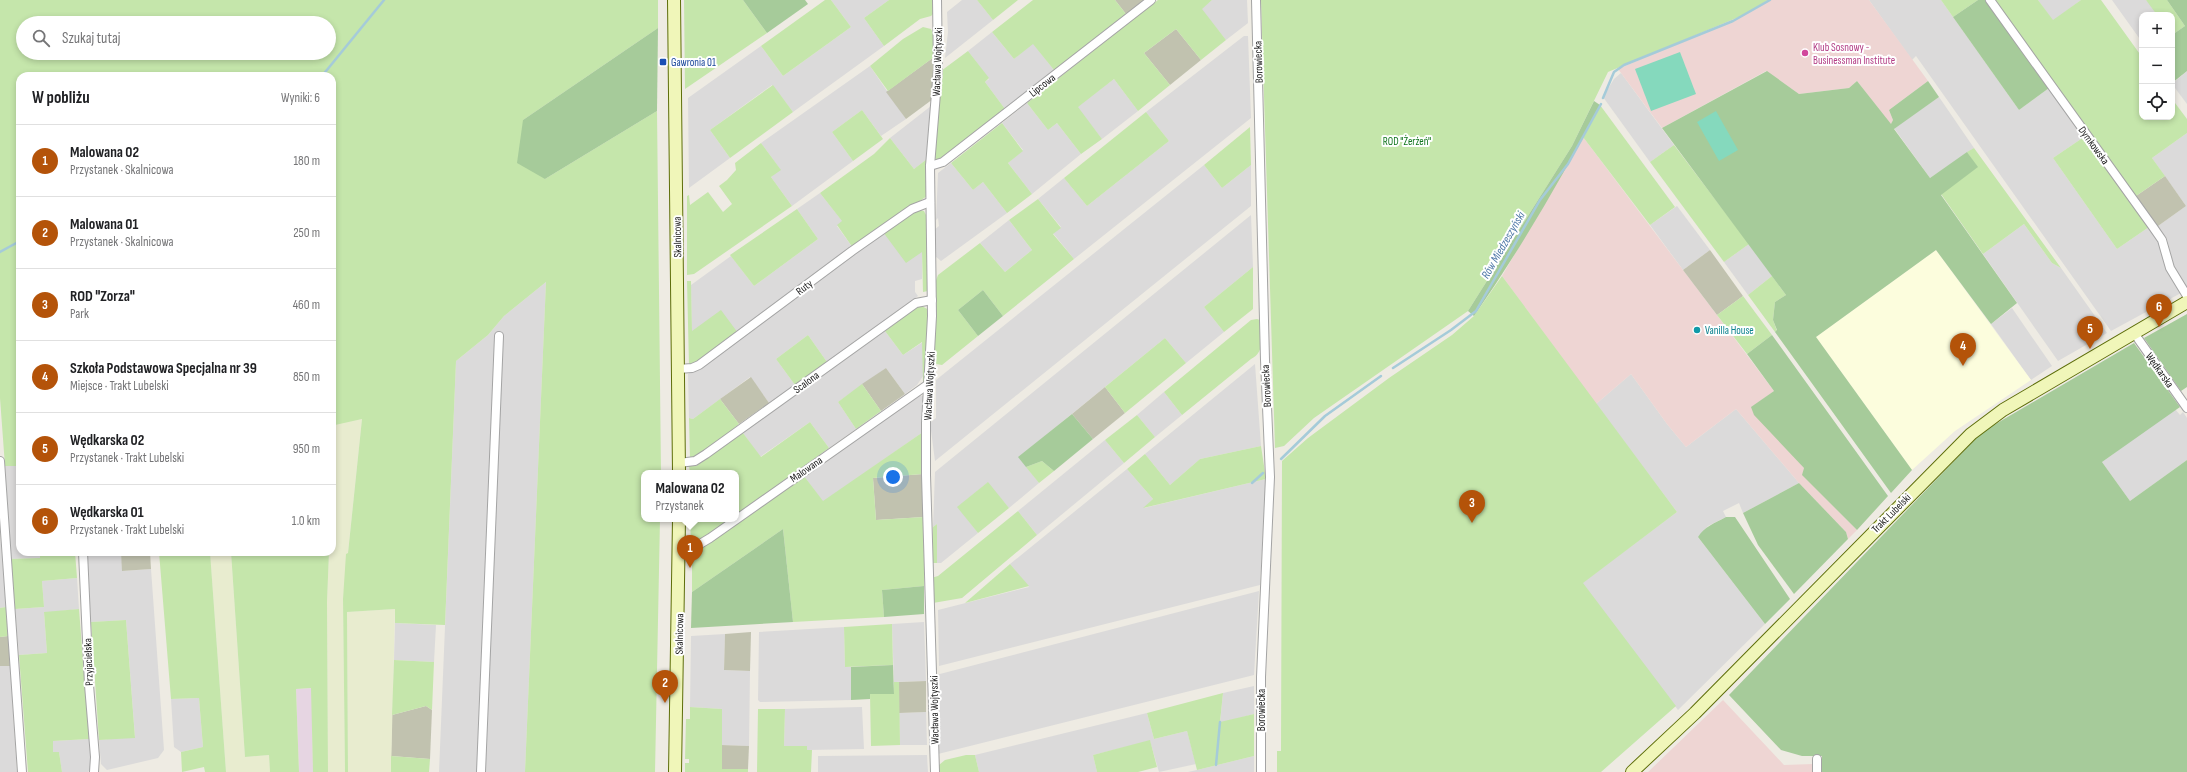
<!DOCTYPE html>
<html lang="pl">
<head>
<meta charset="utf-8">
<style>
	body { margin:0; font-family:"Sofia Sans Condensed",sans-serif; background:#f2f2f2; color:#202124 }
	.controls { position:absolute; right:12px; top:12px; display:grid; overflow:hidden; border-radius:8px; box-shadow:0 2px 6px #0003 }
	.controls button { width:36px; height:36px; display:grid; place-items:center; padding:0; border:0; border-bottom:1px solid #e0e0e0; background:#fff; color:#202124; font:20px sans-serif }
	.you { position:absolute; left:893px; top:477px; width:14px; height:14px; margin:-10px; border:3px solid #fff; border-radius:50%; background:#1a73e8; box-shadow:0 0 0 6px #1a73e833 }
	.badge { display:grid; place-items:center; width:26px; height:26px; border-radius:50%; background:#b45309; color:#fff; font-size:13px; font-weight:700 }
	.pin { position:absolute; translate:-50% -33px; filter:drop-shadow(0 1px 2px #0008) }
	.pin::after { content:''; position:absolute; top:21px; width:14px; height:12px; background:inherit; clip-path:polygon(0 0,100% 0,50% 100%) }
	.popup { position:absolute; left:641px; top:470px; width:98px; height:52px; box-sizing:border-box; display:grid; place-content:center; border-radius:8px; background:#fff; filter:drop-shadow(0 1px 3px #0005); font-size:13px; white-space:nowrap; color:#757577 }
	.popup b { font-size:15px; color:#202124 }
	.popup::after { content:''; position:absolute; left:50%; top:100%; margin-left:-8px; border:8px solid transparent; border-top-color:#fff }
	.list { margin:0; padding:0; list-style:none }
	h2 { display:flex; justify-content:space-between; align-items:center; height:52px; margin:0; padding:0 16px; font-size:17px }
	h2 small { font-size:13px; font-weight:400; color:#757577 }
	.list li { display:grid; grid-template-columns:26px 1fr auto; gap:12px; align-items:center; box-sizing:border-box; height:72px; padding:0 16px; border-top:1px solid #e0e0e0 }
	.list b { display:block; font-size:15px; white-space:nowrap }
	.list p { margin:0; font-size:13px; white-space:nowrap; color:#757577 }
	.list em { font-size:13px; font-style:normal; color:#757577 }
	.icon { flex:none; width:22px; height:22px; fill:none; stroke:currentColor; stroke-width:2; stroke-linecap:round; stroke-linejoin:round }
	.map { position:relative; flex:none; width:2187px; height:772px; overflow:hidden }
	.search { position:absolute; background:#fff; box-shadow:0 2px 6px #0003; left:16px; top:16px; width:320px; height:44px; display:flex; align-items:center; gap:10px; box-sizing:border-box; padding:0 14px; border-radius:22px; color:#757577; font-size:15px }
	.panel { position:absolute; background:#fff; box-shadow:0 2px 6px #0003; left:16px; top:72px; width:320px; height:484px; border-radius:12px }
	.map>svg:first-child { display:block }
</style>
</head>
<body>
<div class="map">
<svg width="2187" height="772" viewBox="0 0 2187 772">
	<rect width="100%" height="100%" fill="#eeebe3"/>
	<g fill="#dbdada">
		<path d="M831,0H889L864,18L884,46L793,112L772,85L710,130L730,158L689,188L688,98L761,46L783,76L851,27Z"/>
		<path d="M962,0H977L993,20L945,58L948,32L947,12Z"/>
		<path d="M1212,0H1247L1248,23L1226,40L1201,9Z"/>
		<path d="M1869,0H1941L2019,110L2049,88L2084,137L2053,158L2117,249L2149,227L2160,243L2181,293L2111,331L1916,56L1912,60Z"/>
		<path d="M2038,0H2081L2053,21Z"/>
		<path d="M2112,0H2146L2150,4L2157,15H2142V42Z"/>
		<path d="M992,32L1014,59L1033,43L1054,70L1005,109L985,82L989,79L968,51Z"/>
		<path d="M1244,36H1248L1251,118L1074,259L1053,233L1061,227L1038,199L1064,178L1087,206L1169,141L1146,112Z"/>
		<path d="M870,66L906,119L881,136L862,110L832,132L853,161L792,206L771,177L780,169L761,143Z"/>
		<path d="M2187,71V104L2172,84Z"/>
		<path d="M1621,73L1674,145L1650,162L1603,97L1614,79Z"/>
		<path d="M1114,79L1138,111L1102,139L1077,107Z"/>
		<path d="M1939,97L1974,148L1930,178L1894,128Z"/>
		<path d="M1027,103L1048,130L1057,123L1081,154L1032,194L1008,163L1023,150L1002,123Z"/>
		<path d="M931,106L927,159L914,169L890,138Z"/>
		<path d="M2187,133V287L2174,266L2167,239L2158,226L2186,206L2152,158Z"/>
		<path d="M951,163L973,190L983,182L1007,213L941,261L934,255V230L939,226L938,218L936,220L938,173Z"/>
		<path d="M1204,165L1222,188L1251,165V206L935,461L930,423L936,418V380Z"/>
		<path d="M820,193L843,222L837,226L853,248L738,333L692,331L691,285L731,256L754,286L818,239L797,209Z"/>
		<path d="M1677,206L1710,250L1683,270L1650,225Z"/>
		<path d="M1251,215L1253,267L1204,307L1224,332L1186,363L1165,338L1019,457L1039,483L1009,508L987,483L958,507L978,533L941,563H937V524L933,527L935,472Z"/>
		<path d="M1009,220L1032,250L1005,272L980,243Z"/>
		<path d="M2024,224L2052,263L2061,268L2107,333L2058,361L1983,254Z"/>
		<path d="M883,232L922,251V279L915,281V292L918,296L827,362L808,335L776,359L795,385L769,403L750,377L693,419L689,418L688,374Z"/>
		<path d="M1749,244L1772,276L1748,295L1724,262Z"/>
		<path d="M546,282L525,772H439L456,361L488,335L504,316Z"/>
		<path d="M2012,308L2052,366L2031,380L1991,324Z"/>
		<path d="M885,331L903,355L923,342V376L917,385L905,394L886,368L838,402L856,429L829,448L810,422L760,457L743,433Z"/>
		<path d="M1255,364L1261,446L1200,459L1170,485L1145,454Z"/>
		<path d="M1631,374L1667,424L1686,447L1736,409L1799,483L1743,513L1739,503L1723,511L1726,517L1708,526L1698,537L1765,624L1678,710L1582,583L1677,512L1596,404Z"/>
		<path d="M1164,392L1182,415L1155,437L1137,415Z"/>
		<path d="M919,396H923V432L823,502L804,476Z"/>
		<path d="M2175,409L2180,415L2183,412L2187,418V460L2130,501L2102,462Z"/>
		<path d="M1105,440L1124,463L1037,535L1018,511Z"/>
		<path d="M5,466H20V552H40L41,558L11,559Z"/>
		<path d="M1127,469L1153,499L1144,508L1266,479L1260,585L939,666L938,610L1029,587L1010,564Z"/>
		<path d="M0,532L6,607L0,608Z"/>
		<path d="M86,552H121L123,571L151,569L164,750L158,758L107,770L101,764L99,740L135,737L126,620L91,622Z"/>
		<path d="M77,578L79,609L44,613L47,653L19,655L15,609L44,607L42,581Z"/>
		<path d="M1259,591L1254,675L938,754L936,675Z"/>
		<path d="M924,622L926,681L894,682L892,624Z"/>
		<path d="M395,623L436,625L434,662L394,660Z"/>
		<path d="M844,627L845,667H851V700L760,702L758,700L759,632Z"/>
		<path d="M725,634L724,670L750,671L749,746L721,745L722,709L690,707L691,636Z"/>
		<path d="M0,666H10L17,772H0Z"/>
		<path d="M1254,686V714L1220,723L1223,693Z"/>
		<path d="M199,698L203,747L181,752L174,747L171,699Z"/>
		<path d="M860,707H862L864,749L807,750V746H784L785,709Z"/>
		<path d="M926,712L927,745H900L899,713Z"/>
		<path d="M1147,713L1154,739L1187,731L1196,764L1159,772L1150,741L1093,755L1097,772H979L975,755Z"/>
		<path d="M89,739L91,768L88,772H62L59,752H53V741Z"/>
		<path d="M927,755L928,772H818V756Z"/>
		<path d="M1254,756V772H1188L1197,770Z"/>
	</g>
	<g fill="#eed5d3">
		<path d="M1768,0H1869L1928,81L1889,110L1893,120L1891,125L1857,81L1849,88L1799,94L1766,71L1662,128L1618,69L1746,14Z"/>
		<path d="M1583,137L1774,391L1752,407L1804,468L1803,475L1857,530L1848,539L1846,532L1799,483L1736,409L1686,447L1667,424L1631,374L1596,404L1502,276Z"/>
		<path d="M1723,700L1784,765L1813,764V772H1648Z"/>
	</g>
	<path fill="#e6d5e2" d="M312,688L313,772H299L296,689Z"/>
	<path fill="#fcfddd" d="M1936,250L2031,380L1955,431L1912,470L1816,337Z"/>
	<g fill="#c1c2af">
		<path d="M1115,0H1144L1126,14Z"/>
		<path d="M1176,29L1201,60L1170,85L1144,53Z"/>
		<path d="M934,57L933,99L906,119L886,92Z"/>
		<path d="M2165,176L2186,206L2158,226L2136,196Z"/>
		<path d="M1710,250L1743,296L1717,315L1683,270Z"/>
		<path d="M886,368L905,394L881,411L862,384Z"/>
		<path d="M751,377L769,403L739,424L720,399Z"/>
		<path d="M1105,387L1125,413L1093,439L1072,414Z"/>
		<path d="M923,474L924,517L876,520L873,478Z"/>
		<path d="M121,552H150L151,569L122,571Z"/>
		<path d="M751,632L750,671L724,670L725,634Z"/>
		<path d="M8,636L10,666H0V637Z"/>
		<path d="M926,681V712L899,713V682Z"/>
		<path d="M426,706L432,710L430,759L391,756L392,715Z"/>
		<path d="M721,745L749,746L748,769H722Z"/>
	</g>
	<g fill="#e8eccf">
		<path d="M362,419L343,599L345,772H328L327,602L329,552H332L335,424Z"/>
		<path d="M210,552H231L245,757L269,755L270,772H226Z"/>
		<path d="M395,609L391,772H348L347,612Z"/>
	</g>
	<g fill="#c5e6ab" fill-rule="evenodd">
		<path d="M0,0H658V28L523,120L545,179L657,111L661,473H644V519H660L655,772H525L546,282L504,316L488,335L456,361L445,625L395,623V609L347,612L348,772H345L343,599L346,554L348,553L362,419L335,425L332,496V76H20V466H5L0,398ZM23,23H329V53H23Z"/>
		<path d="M684,0H743L767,33L685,89Z"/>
		<path d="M825,0H831L851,27L783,76L761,46Z"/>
		<path d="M889,0H935L936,11L931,16L920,19L884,46L864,18Z"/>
		<path d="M977,0H1018L993,20Z"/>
		<path d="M1033,0H1115L1126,14L1054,70L1033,44L1014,59L992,32Z"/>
		<path d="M1158,0H1212L1202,9L1226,40L1201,60L1176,29L1144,53L1170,85L1138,111L1114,79L1078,107L1102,139L1081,154L1057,123L1048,130L1027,103Z"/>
		<path d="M1261,0H1768L1746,14L1608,72L1572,146L1468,311L1314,418L1284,446L1275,448Z"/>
		<path d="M1941,0H1978L1953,17Z"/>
		<path d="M1995,0H2038L2053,20L2081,0H2101L2142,57V117H2172V99L2187,119V133L2152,158L2165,176L2136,196Z"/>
		<path d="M2146,0H2167L2185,26L2172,35V15H2157Z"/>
		<path d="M923,27L931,29L935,36L934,57L888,91L870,66L903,39Z"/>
		<path d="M968,51L989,78L985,82L1005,109L938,160L934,158L941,71Z"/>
		<path d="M773,85L793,112L730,158L710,130Z"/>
		<path d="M1600,105L1675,207L1650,225L1583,137Z"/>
		<path d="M862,110L883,139L853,161L832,132Z"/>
		<path d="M1146,112L1169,141L1087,206L1064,178Z"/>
		<path d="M1002,123L1023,151L1008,163L1032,194L1007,213L983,182L973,190L951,163Z"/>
		<path d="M1250,127L1251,165L1222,188L1204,165Z"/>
		<path d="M2084,137L2149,227L2117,249L2053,158Z"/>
		<path d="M890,138L914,169L927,159V196L853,248L837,225L842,221L820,193L874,154Z"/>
		<path d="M761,143L781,170L771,177L792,206L694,274L687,275V196L689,195L690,205L708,192L723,212L732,204L719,186L727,180L736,170L735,163Z"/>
		<path d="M1674,145L1749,244L1724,262L1650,162Z"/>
		<path d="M1974,148L2061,268L2052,263L2024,224L1983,254L1941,194L1977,167L1967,152Z"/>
		<path d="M1038,199L1061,228L1053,234L1074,259L1003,316L983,290L958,310L978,336L942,365L936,364L934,357L935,283L938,275L980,243L1005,272L1032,250L1009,220Z"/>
		<path d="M797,209L818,239L754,286L730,255Z"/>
		<path d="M918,210L924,211L927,217L928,291L923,292L922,252L906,263L883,232L911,212Z"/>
		<path d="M1253,267V309L1224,332L1204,307Z"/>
		<path d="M1502,276L1677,512L1583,583L1676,706L1601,772H1277V751H1281L1282,461L1308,438L1389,378L1452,335L1474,316Z"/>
		<path d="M1772,276L1786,295L1775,302L1773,320L1777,331L1775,332L1748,295Z"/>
		<path d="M687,281H691L692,331L721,310L738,333L692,366H689Z"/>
		<path d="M1743,296L1772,335L1747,354L1717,315Z"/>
		<path d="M920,305L929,310L926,381L923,382L922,342L903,355L885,331Z"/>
		<path d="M1257,319L1260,320C1261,335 1266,352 1251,359L1182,415L1164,392L1251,320Z"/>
		<path d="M808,335L827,362L795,385L776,359Z"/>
		<path d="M1165,338L1186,363L1125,413L1105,387Z"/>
		<path d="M862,384L881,411L856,429L838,402Z"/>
		<path d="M720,399L739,424L705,452L690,459L689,418L693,419Z"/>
		<path d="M1137,415L1155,437L1124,463L1105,440Z"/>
		<path d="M810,422L829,448L736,515V473H690L689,466H696L743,433L761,457Z"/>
		<path d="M923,432V474L873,478L876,520L924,517V586L882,590L884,617L793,622L783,529L692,592V549L700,550L804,476L823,501Z"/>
		<path d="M1261,446L1266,479L1143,508L1153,499L1127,469L1145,454L1170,485L1200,459Z"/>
		<path d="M1042,461L1054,471L1039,483L1026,467Z"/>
		<path d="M988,482L1009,508L978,533L957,507Z"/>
		<path d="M1018,511L1037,535L962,598L933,603L931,578L938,576Z"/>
		<path d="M690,519H731L708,535L691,543Z"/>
		<path d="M937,524V563H931L933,527Z"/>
		<path d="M40,552H75L77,578L42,581L44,607L15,609L11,559L40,558Z"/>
		<path d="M159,552H210L226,772H205L204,767L182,772L181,752L203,747L199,698L171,699Z"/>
		<path d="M231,552H329L327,602L328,772H313L311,688L296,689L299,772H270L269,755L245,757Z"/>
		<path d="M1010,564L1029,586L965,603Z"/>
		<path d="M6,607L8,636L0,637V608Z"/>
		<path d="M79,609L89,739L53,741V752H59L62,772H28L19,655L47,653L44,612Z"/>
		<path d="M126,620L135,738L99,740L91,622Z"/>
		<path d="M892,624L893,665L845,667L844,627Z"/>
		<path d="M394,660L434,662L432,710L426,706L392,715Z"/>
		<path d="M894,682H899L900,745L871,746L870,694H894Z"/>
		<path d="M1223,693L1220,722L1254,714V756L1197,770L1187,731L1154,739L1147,713Z"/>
		<path d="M690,707L722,709V769H748V772H685V763H689V759H685L686,719H690Z"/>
		<path d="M758,709H785L784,746H807V750H812L811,772H757Z"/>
		<path d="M1150,740L1157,767L1138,772H1097L1093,755Z"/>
		<path d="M966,755H975L979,772H939V765L945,760Z"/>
		<path d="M391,756L430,759L429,772H391Z"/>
	</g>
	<g fill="#a6cb9a">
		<path d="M743,0H805L808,4L767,33Z"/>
		<path d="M1978,0H1986L2049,88L2019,110L1953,17Z"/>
		<path d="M2167,0H2187V71L2172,83V35L2185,26Z"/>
		<path d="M658,28L657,111L545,179L517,163L523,120Z"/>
		<path d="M1767,71L1799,94L1849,88L1857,81L1891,124L1893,120L1889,110L1928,81L1939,97L1894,129L1930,178L1967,152L1978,167L1941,195L2017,303L1991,324L1936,250L1816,337L1912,470L1891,493L1775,332L1777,330L1773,320L1775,302L1786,295L1662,128Z"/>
		<path d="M1594,101L1600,105C1562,178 1521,248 1474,316L1468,311L1572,146Z"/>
		<path d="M983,290L1003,316L978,336L958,310Z"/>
		<path d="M2187,314V387L2181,391L2144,338Z"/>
		<path d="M1772,335L1888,496L1857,530L1802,475L1804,468L1754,415L1751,407L1774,391L1747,354Z"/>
		<path d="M2134,343L2180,407L2102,462L2130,501L2187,460V772H1822V756H1802L1781,750L1729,695L1982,432Z"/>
		<path d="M1072,414L1093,439L1054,471L1042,461L1026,467L1018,457Z"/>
		<path d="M1799,483L1846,532L1848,539L1794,594L1758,545L1743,513Z"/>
		<path d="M1726,517H1735L1790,599L1765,624L1698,537C1704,527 1715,523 1726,517Z"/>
		<path d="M783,529L793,622L691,628L692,592Z"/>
		<path d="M924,586V614L884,617L882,590Z"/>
		<path d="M893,665L894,694H870V699L851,700V667Z"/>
	</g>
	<g fill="#85d9bd">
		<path d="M1680,52L1696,94L1651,111L1635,69Z"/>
		<path d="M1716,111L1738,150L1719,161L1697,122Z"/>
	</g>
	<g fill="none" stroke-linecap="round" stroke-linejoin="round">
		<g stroke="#a5cbd9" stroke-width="2.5">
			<path d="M322,76L384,0"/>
			<path d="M1603,98L1614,72L1624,65L1733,21L1770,0"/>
			<path d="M0,252L20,241"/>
			<path d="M1393,368L1451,330L1476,311L1540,200L1568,164L1601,104"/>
			<path d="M1281,459L1325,416L1381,376"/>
			<path d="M1252,483L1263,473"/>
			<path d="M1216,765L1220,722"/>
		</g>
		<g stroke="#a4a4a4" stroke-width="10">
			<g id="street">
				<path d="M1256,0L1265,360L1270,477L1261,677V772"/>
				<path d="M1990,0L2153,227L2162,240L2170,268L2187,296"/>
				<path d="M930,166L943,162L1151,0"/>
				<path d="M2134,333L2187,408"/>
				<path d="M678,369L692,368L699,365L852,251L912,209L930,202"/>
				<path d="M0,461L22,772"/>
				<path d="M679,463L695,461L706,454L916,303L932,300"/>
				<path d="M679,546L700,544L710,538L930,383"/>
				<path d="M83,552L89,685L95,757L94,772"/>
				<path d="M1817,759V772"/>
				<path d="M481,772L499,336"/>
				<path d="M935,772L926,475V423L932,316L930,166L938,69L937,0"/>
			</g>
		</g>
		<g stroke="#5e6e0a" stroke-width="14">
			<g id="secondary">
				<path d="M674,0L679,473"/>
				<path d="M675,772L679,519"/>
				<path d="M1632,772L1695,713L1971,434L2003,410L2187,302"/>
			</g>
		</g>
		<use href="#street" stroke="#fff" stroke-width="8"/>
		<use href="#secondary" stroke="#f0f6b9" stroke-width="12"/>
	</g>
	<circle fill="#d1479c" stroke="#fff" stroke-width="1.5" cx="1805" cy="53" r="4"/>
	<rect fill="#1a4fb4" stroke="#fff" stroke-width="1.5" x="659" y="58" width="8" height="8" rx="2"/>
	<circle fill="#0f9aa8" stroke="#fff" stroke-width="1.5" cx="1697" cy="330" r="4"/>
	<g text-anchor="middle" stroke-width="4" stroke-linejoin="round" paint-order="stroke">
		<g font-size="11" fill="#b23c85" stroke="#fff" text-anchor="start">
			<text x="1813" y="51">Klub Sosnowy -<tspan x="1813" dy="13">Businessman Institute</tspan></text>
		</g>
		<g font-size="11" fill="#164399" stroke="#fff" text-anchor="start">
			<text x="671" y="66">Gawronia 01</text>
		</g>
		<g font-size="11" fill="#1d1d1d" stroke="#fff">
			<text transform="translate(937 62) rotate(-88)" y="4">Wacława Wojtyszki</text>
			<text transform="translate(1258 62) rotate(-92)" y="4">Borowiecka</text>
			<text transform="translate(1042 85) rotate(-38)" y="4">Lipcowa</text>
			<text transform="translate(2094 145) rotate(54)" y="4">Dymkowska</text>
			<text transform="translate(677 237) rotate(-91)" y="4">Skalnicowa</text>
			<text transform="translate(804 287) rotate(-37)" y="4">Ruty</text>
			<text transform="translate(2160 370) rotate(55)" y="4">Wędkarska</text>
			<text transform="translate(806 382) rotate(-36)" y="4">Scalona</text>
			<text transform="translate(929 386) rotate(-87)" y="4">Wacława Wojtyszki</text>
			<text transform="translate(1266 386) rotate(-93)" y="4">Borowiecka</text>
			<text transform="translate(806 469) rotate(-35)" y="4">Malowana</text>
			<text transform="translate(1891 513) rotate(-45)" y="4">Trakt Lubelski</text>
			<text transform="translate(679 634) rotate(-89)" y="4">Skalnicowa</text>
			<text transform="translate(88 662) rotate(-92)" y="4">Przyjacielska</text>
			<text transform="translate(934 710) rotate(-91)" y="4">Wacława Wojtyszki</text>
			<text transform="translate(1261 710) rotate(-90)" y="4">Borowiecka</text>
		</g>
		<g font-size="11" fill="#11751e" stroke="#fff">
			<text x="1407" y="145">ROD "Żerżeń"</text>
		</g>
		<g font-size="11" fill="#0d838f" stroke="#fff" text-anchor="start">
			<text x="1705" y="334">Vanilla House</text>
		</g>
		<g font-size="12" font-style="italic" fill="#4e77a7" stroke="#fff">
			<text transform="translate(1503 245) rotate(-60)" y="4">Rów Miedzeszyński</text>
		</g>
	</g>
</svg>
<div class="controls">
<button>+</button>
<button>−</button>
<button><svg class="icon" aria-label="locate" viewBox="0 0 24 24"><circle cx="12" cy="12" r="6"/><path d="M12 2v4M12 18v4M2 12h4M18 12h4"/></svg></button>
</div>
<div class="you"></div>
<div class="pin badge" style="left:690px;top:568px">1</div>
<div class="popup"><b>Malowana 02</b>Przystanek</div>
<div class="pin badge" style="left:665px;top:703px">2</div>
<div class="pin badge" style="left:1472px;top:523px">3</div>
<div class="pin badge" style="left:1963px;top:366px">4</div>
<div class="pin badge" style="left:2090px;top:349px">5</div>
<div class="pin badge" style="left:2159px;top:327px">6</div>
<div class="search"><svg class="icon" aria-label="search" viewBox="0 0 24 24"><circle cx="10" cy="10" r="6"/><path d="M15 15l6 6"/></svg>Szukaj tutaj</div>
<section class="panel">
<h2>W pobliżu<small>Wyniki: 6</small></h2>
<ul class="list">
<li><span class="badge">1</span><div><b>Malowana 02</b><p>Przystanek · Skalnicowa</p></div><em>180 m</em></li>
<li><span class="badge">2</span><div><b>Malowana 01</b><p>Przystanek · Skalnicowa</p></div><em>250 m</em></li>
<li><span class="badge">3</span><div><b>ROD &quot;Zorza&quot;</b><p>Park</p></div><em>460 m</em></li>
<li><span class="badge">4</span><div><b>Szkoła Podstawowa Specjalna nr 39</b><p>Miejsce · Trakt Lubelski</p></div><em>850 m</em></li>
<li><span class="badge">5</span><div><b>Wędkarska 02</b><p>Przystanek · Trakt Lubelski</p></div><em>950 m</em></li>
<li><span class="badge">6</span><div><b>Wędkarska 01</b><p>Przystanek · Trakt Lubelski</p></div><em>1.0 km</em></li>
</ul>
</section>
</div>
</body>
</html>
